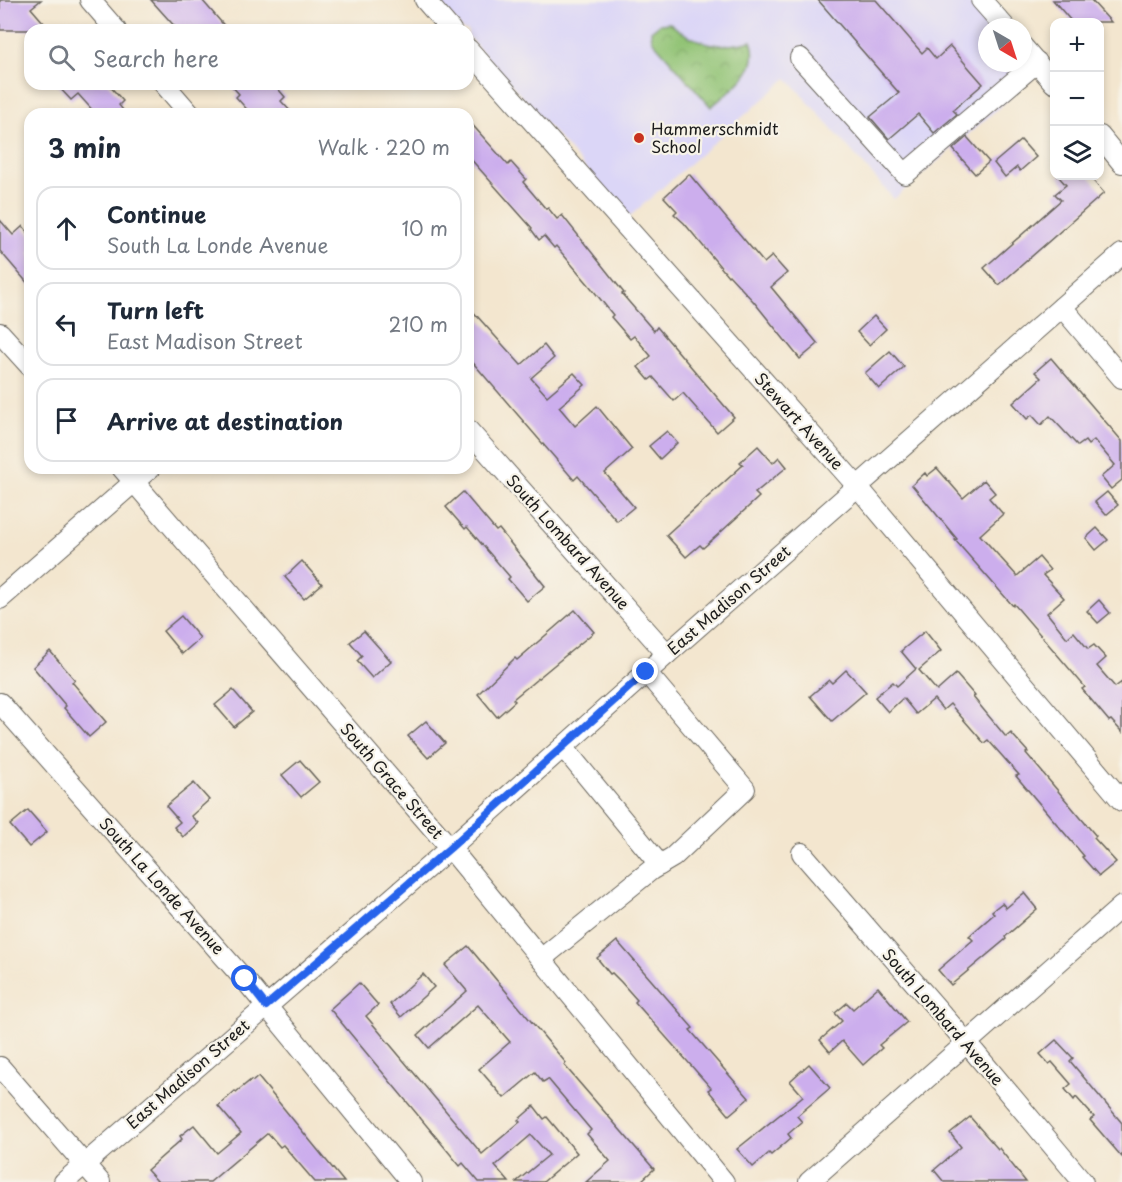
<!DOCTYPE html>
<html lang="en">
<head>
<meta charset="utf-8">
<style>
	body { margin:0; font-family:"Playpen Sans",sans-serif; background:#f6f6f7; color:#1f2937 }
	.controls { position:absolute; right:18px; top:18px; display:grid; overflow:hidden; border-radius:12px; box-shadow:0 3px 9px #0003 }
	.controls button { width:54px; height:54px; display:grid; place-items:center; padding:0; border:0; border-bottom:2px solid #e0e1e3; background:#fff; color:#1f2937; font:30px sans-serif }
	.compass { position:absolute; left:978px; top:18px; width:54px; height:54px; border-radius:50%; background:#fff; box-shadow:0 3px 9px #0003; rotate:141deg }
	.stop { position:absolute; width:18px; height:18px; margin:-14px; border:4px solid #2563eb; border-radius:50%; background:#fff }
	.stop.end { background:#2563eb; border-color:#fff; box-shadow:0 2px 6px #0008 }
	.list { margin:0; padding:0; list-style:none }
	h2 { display:flex; justify-content:space-between; align-items:center; height:78px; margin:0; padding:0 24px; font-size:26px }
	h2 small { font-size:20px; font-weight:400; color:#747a83 }
	.list li { display:grid; grid-template-columns:39px 1fr auto; gap:18px; align-items:center; box-sizing:border-box; height:84px; margin:0 12px 12px; padding:0 12px; border:2px solid #e0e1e3; border-radius:18px }
	.list b { display:block; font-size:22px; white-space:nowrap }
	.list p { margin:0; font-size:20px; white-space:nowrap; color:#747a83 }
	.list em { font-size:20px; font-style:normal; color:#747a83 }
	.icon { flex:none; width:33px; height:33px; fill:none; stroke:currentColor; stroke-width:2; stroke-linecap:round; stroke-linejoin:round }
	.map { position:relative; flex:none; width:1122px; height:1182px; overflow:hidden }
	.search { position:absolute; background:#fff; box-shadow:0 3px 9px #0003; left:24px; top:24px; width:450px; height:66px; display:flex; align-items:center; gap:15px; box-sizing:border-box; padding:0 21px; border-radius:18px; color:#747a83; font-size:22px }
	.panel { position:absolute; background:#fff; box-shadow:0 3px 9px #0003; left:24px; top:108px; width:450px; height:366px; border-radius:18px }
	.map>svg:first-child { display:block }
</style>
</head>
<body>
<div class="map">
<svg width="1122" height="1182" viewBox="0 0 1122 1182">
	<defs>
		<pattern id="park-crowns" width="20" height="18" patternUnits="userSpaceOnUse" patternTransform="scale(1.5)"><rect width="20" height="18" fill="#91c374"/><path d="M2 6a3 3 0 1 1 6 0M12 15a3 3 0 1 1 6 0" fill="none" stroke="#7ca764"/></pattern>
	</defs>
	<rect width="100%" height="100%" fill="#f7f3e8"/>
	<filter id="ink" filterUnits="userSpaceOnUse"><feTurbulence type="fractalNoise" baseFrequency=".0167" numOctaves="2"/><feDisplacementMap in="SourceGraphic" scale="12" xChannelSelector="R" yChannelSelector="G"/><feConvolveMatrix kernelMatrix="1 2 1 2 8 2 1 2 1" color-interpolation-filters="sRGB"/></filter>
	<filter id="wash" filterUnits="userSpaceOnUse"><feTurbulence type="fractalNoise" baseFrequency=".008" numOctaves="4" result="noise"/><feDisplacementMap in="SourceGraphic" scale="24" xChannelSelector="R" yChannelSelector="G"/><feGaussianBlur stdDeviation="1.35" result="paint"/><feColorMatrix in="noise" values="0 0 0 0 0 0 0 0 0 0 0 0 0 0 0 0 0 1.4 0 .05"/><feComposite in="paint" operator="in"/></filter>
	<g filter="url(#wash)">
		<rect width="100%" height="100%" fill="#f3e6cf"/>
		<path fill="#dbd6f7" d="M437,0H969L993,27H987V63H1023L1035,76L894,199L787,78L629,217L468,36V30H463Z"/>
		<path fill="url(#park-crowns)" stroke="#567048" stroke-width="1.5" d="M670,23C694,44 720,50 751,41C763,71 730,90 711,107L652,40L651,31L660,24Z"/>
		<g id="blocks">
			<g fill="#ccaeed">
				<path d="M0,0H41L31,8L50,30H0Z"/>
				<path d="M151,0H202L228,30H178Z"/>
				<path d="M818,0H876L922,53L927,48L936,59L950,46L983,84L953,110L957,114L934,133L918,114L889,139L870,117L899,93Z"/>
				<path d="M1053,0H1091L1111,22H1072Z"/>
				<path d="M56,84H108L123,101L119,105L126,114H96L78,94L71,100Z"/>
				<path d="M230,84H274L285,97L281,101L293,114H251L236,97L239,94Z"/>
				<path d="M468,120L508,165L511,162L526,179L523,182L546,209L548,208L557,219L562,215L624,293L622,294L654,331L657,327L734,417L717,432L683,393L674,401L653,377L649,380L638,367L651,356L634,336L630,339L611,317L613,315L589,285L556,246L554,248L544,236L539,240L531,229L532,228L468,156Z"/>
				<path d="M967,137L989,162L975,174L953,149Z"/>
				<path d="M1021,140L1036,157L1020,171L1017,167L1005,177L994,163Z"/>
				<path d="M689,174L764,263L772,256L787,273L771,287L818,344L800,359L754,302L729,275L728,276L684,223L674,214L677,211L664,197Z"/>
				<path d="M1058,176H1089L1104,193L999,285L984,268L1061,200L1055,194L1066,185Z"/>
				<path d="M0,220L13,235L23,226L30,235V286L0,251Z"/>
				<path d="M468,306L521,365L544,345L554,358L531,378L547,396L574,373L585,385L559,407L575,426L597,406L632,449L605,473L634,507L617,521L578,476L574,480L468,357Z"/>
				<path d="M874,316L886,329L869,345L857,332Z"/>
				<path d="M890,351L904,367L879,389L865,373Z"/>
				<path d="M1051,358L1122,441V480L1111,489L1101,477L1115,465L1094,440L1088,445L1085,441L1078,446L1050,416L1041,425L1032,415L1027,419L1013,403L1041,378L1035,372Z"/>
				<path d="M667,431L677,443L660,459L649,446Z"/>
				<path d="M758,446L773,463L779,457L787,467L755,493L759,497L722,531L703,548L700,545L686,557L666,535L743,465L740,462Z"/>
				<path d="M937,468L963,498L984,480L995,493L989,498L1003,514L980,535L1017,576L1039,557L1050,570L1043,575L1064,598L1047,613L1067,638L1074,632L1088,649L1094,645L1106,658L1097,666L1115,687L1122,682V732L1111,720L1109,721L1082,689L1085,687L1014,604L1013,606L955,540L957,539L912,485L925,473L927,476Z"/>
				<path d="M463,492L496,531L499,529L545,586L527,601L508,579L510,577L467,527L465,529L446,507Z"/>
				<path d="M1107,492L1118,505L1106,515L1095,502Z"/>
				<path d="M1097,528L1108,540L1096,550L1086,538Z"/>
				<path d="M302,561L322,584L304,599L285,577Z"/>
				<path d="M1099,600L1110,613L1098,623L1087,611Z"/>
				<path d="M575,610L594,632L513,699L515,701L497,717L478,694L515,658L517,660Z"/>
				<path d="M181,616L200,638L182,654L163,631Z"/>
				<path d="M364,631L391,661L372,678L357,661L362,656L350,642Z"/>
				<path d="M925,631L941,651L919,670L937,691L956,674L975,696L973,697L1006,737L1011,733L1028,752L1026,753L1096,836L1094,838L1116,862L1099,876L1082,857L1084,856L1016,776L1019,775L988,740L984,743L950,704L943,710L934,699L916,714L903,698L888,712L875,697L893,682L897,686L916,669L901,651Z"/>
				<path d="M50,651L75,680L72,682L106,722L89,737L64,708L66,706L33,667Z"/>
				<path d="M846,670L866,692L832,721L810,696L829,680L832,683Z"/>
				<path d="M233,690L252,712L234,727L215,705Z"/>
				<path d="M426,721L445,743L428,758L408,736Z"/>
				<path d="M300,760L319,782L301,797L282,775Z"/>
				<path d="M194,783L209,800L191,816L198,823L183,837L174,827L180,822L166,806Z"/>
				<path d="M28,810L47,832L29,847L10,825Z"/>
				<path d="M1024,893L1037,909L1005,937L1006,939L951,985L938,970L973,940L969,936L994,914L992,911L1002,903L1006,908Z"/>
				<path d="M617,941L693,1028L690,1030L749,1098L729,1115L708,1090L711,1088L635,1002L637,1000L621,982L612,973L610,974L597,958Z"/>
				<path d="M468,946L566,1063L564,1065L654,1169L640,1182H586L610,1161L587,1134L591,1130L548,1079L543,1082L535,1072L504,1098L479,1069L510,1042L478,1005L429,1048L418,1035L467,991L445,965Z"/>
				<path d="M423,974L434,987L401,1017L390,1004Z"/>
				<path d="M359,983L378,1005L366,1016L482,1154L520,1122L518,1120L534,1106L544,1119L547,1117L577,1153L543,1182H516L549,1155L531,1135L495,1166L509,1182H479L463,1163L460,1166L330,1009Z"/>
				<path d="M878,987L907,1022L879,1045L882,1048L863,1065L842,1041L830,1052L820,1040L842,1021L835,1013L847,1003L853,1009Z"/>
				<path d="M1056,1040L1073,1058L1070,1061L1122,1123V1157L1090,1120L1094,1117L1076,1097L1074,1100L1065,1089L1071,1084L1052,1062L1049,1064L1040,1054Z"/>
				<path d="M809,1064L830,1088L797,1116L802,1122L788,1134L791,1138L771,1155L769,1153L753,1167L737,1149L803,1096L790,1081Z"/>
				<path d="M258,1077L344,1182H315L283,1145L280,1147L268,1133L210,1182H158L147,1170L182,1139L180,1136L194,1125L217,1153L241,1133L218,1106L235,1091L236,1092L251,1080L253,1081Z"/>
				<path d="M970,1117L998,1149L999,1148L1026,1182H944L934,1170L961,1147L950,1133Z"/>
			</g>
		</g>
	</g>
	<g filter="url(#ink)">
		<use href="#blocks" fill-opacity="0" stroke="#67635b" stroke-width="1.5"/>
		<g fill="none" stroke-linecap="round" stroke-linejoin="round">
			<g stroke="#67635b" stroke-width="22">
				<g id="minor">
					<path d="M90,0L116,30"/>
					<path d="M425,0L451,30"/>
					<path d="M981,0L1005,27"/>
					<path d="M1023,47L1054,83"/>
					<path d="M468,49L858,487L1122,801"/>
					<path d="M800,58L905,174L1037,62"/>
					<path d="M164,84L190,114"/>
					<path d="M1100,136L1122,163"/>
					<path d="M1062,307L1122,378"/>
					<path d="M0,333L30,366"/>
					<path d="M468,430L667,654"/>
					<path d="M122,468L450,848L724,1182"/>
					<path d="M0,599L150,468"/>
					<path d="M0,703L250,986L411,1182"/>
					<path d="M563,747L660,865"/>
					<path d="M802,853L966,1042L1083,1182"/>
					<path d="M541,959L651,870L673,857L745,789L646,672"/>
					<path d="M0,1067L100,1182"/>
					<path d="M64,1182L450,848L667,654L1122,254"/>
					<path d="M809,1182L1122,906"/>
				</g>
			</g>
			<use href="#minor" stroke="#fff" stroke-width="20"/>
		</g>
	</g>
	<g fill="none" stroke-linecap="round" stroke-linejoin="round" filter="url(#ink)">
		<path stroke="#2563eb" stroke-width="8" d="M245,979L266,1006L450,848L646,672"/>
	</g>
	<circle fill="#c8321e" stroke="#f7f3e8" stroke-width="2" cx="639" cy="138" r="6"/>
	<g text-anchor="middle" stroke-width="4.5" stroke-linejoin="round" paint-order="stroke">
		<g font-size="16" fill="#1c1c1c" stroke="#f7f3e8" text-anchor="start">
			<text x="651" y="135">Hammerschmidt<tspan x="651" dy="18">School</tspan></text>
		</g>
		<g font-size="16" fill="#1c1c1c" stroke="#f7f3e8">
			<text transform="translate(799 421) rotate(48)" y="6">Stewart Avenue</text>
			<text transform="translate(568 542) rotate(48)" y="6">South Lombard Avenue</text>
			<text transform="translate(729 600) rotate(-41)" y="6">East Madison Street</text>
			<text transform="translate(392 781) rotate(49)" y="6">South Grace Street</text>
			<text transform="translate(162 886) rotate(48)" y="6">South La Londe Avenue</text>
			<text transform="translate(943 1017) rotate(49)" y="6">South Lombard Avenue</text>
			<text transform="translate(188 1074) rotate(-41)" y="6">East Madison Street</text>
		</g>
	</g>
</svg>
<div class="controls">
<button>+</button>
<button>−</button>
<button><svg class="icon" aria-label="layers" viewBox="0 0 24 24"><path d="M12 4l9 5-9 5-9-5zM3 14l9 5 9-5"/></svg></button>
</div>
<svg class="compass" viewBox="-18 -18 36 36"><path d="M0-13l5 13h-10z" fill="#e53935"/><path d="M0 13l5-13h-10z" fill="#747a83"/></svg>
<div class="stop" style="left:245px;top:979px"></div>
<div class="stop end" style="left:646px;top:672px"></div>
<div class="search"><svg class="icon" aria-label="search" viewBox="0 0 24 24"><circle cx="10" cy="10" r="6"/><path d="M15 15l6 6"/></svg>Search here</div>
<section class="panel">
<h2>3 min<small>Walk · 220 m</small></h2>
<ul class="list">
<li><svg class="icon" aria-label="ahead" viewBox="0 0 24 24"><path d="M12 20V5M6 11l6-6 6 6"/></svg><div><b>Continue</b><p>South La Londe Avenue</p></div><em>10 m</em></li>
<li><svg class="icon" aria-label="left" viewBox="0 0 24 24"><path d="M17 20v-9H6M10 6l-5 5 5 5"/></svg><div><b>Turn left</b><p>East Madison Street</p></div><em>210 m</em></li>
<li><svg class="icon" aria-label="arrive" viewBox="0 0 24 24"><path d="M6 21V4h12l-3 4 3 4H6"/></svg><div><b>Arrive at destination</b></div></li>
</ul>
</section>
</div>
</body>
</html>
